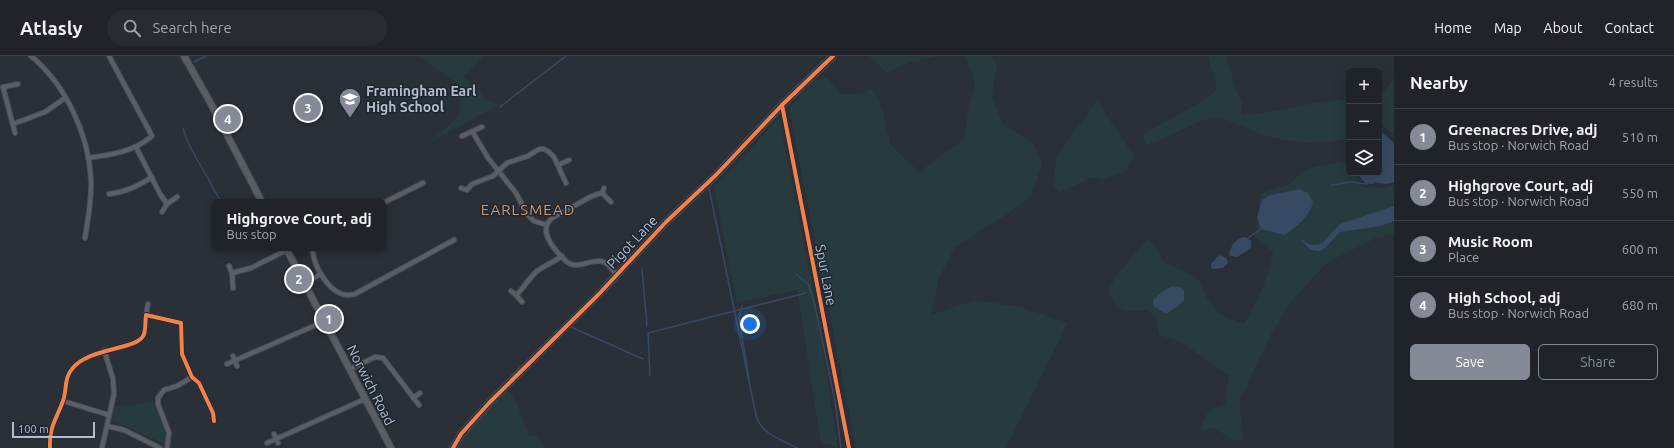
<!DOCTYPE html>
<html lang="en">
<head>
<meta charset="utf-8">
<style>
	body { margin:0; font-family:Ubuntu,sans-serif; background:#282c32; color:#f1f3f6 }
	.controls { position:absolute; right:12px; top:12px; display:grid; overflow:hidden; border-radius:6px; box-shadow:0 4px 16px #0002 }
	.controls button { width:36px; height:36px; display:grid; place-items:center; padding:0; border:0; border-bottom:1px solid #3d4147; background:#20242a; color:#f1f3f6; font:20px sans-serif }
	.scale { position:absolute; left:12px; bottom:10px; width:83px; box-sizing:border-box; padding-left:4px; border:2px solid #b4bcc9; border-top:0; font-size:11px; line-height:14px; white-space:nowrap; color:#b4bcc9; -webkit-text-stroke:3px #1d2633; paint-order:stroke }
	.you { position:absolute; left:750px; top:268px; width:14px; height:14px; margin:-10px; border:3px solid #fff; border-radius:50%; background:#1a73e8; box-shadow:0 0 0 6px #1a73e833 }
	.badge { display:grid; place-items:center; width:26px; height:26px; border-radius:50%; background:#848b96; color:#fff; font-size:13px; font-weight:700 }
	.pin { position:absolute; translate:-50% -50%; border:2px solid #fff; box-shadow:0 1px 4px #0006 }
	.popup { position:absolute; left:212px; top:143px; width:174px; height:52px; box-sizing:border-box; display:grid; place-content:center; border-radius:6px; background:#20242a; filter:drop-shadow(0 1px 3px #0005); font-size:13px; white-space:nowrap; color:#a2a4a8 }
	.popup b { font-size:15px; color:#f1f3f6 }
	.popup::after { content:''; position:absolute; left:50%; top:100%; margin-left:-8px; border:8px solid transparent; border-top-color:#20242a }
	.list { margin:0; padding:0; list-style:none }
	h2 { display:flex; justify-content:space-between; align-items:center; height:52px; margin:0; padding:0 16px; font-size:17px }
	h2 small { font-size:13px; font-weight:400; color:#a2a4a8 }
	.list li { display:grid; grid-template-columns:26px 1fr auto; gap:12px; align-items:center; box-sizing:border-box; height:56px; padding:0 16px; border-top:1px solid #3d4147 }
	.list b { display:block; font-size:15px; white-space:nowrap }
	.list p { margin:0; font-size:13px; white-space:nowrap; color:#a2a4a8 }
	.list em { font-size:13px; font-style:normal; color:#a2a4a8 }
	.actions { display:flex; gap:8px; padding:12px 16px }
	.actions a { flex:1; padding:9px 0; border:1px solid #848b96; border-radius:6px; text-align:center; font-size:14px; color:#848b96 }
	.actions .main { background:#848b96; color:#fff }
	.icon { flex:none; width:22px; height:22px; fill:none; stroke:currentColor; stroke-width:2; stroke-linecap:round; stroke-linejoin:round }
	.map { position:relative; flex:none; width:1394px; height:392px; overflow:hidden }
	header { display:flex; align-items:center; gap:24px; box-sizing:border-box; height:56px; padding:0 20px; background:#20242a; border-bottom:1px solid #3d4147 }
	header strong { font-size:19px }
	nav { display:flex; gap:22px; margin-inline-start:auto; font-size:14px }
	.search { width:280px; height:36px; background:#282c32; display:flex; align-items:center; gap:10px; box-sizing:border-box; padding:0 14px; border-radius:22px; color:#a2a4a8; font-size:15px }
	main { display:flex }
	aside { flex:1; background:#20242a }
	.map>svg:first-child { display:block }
</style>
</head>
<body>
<header>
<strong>Atlasly</strong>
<div class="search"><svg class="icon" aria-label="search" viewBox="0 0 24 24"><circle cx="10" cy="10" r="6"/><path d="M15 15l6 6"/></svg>Search here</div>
<nav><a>Home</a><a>Map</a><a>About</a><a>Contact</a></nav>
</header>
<main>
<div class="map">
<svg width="1394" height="392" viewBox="0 0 1394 392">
	<rect width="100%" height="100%" fill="#2a3038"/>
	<g fill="#273a3e">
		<path d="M419,0H484L464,21L486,42L499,49L430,86L456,63L461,51L456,27Z"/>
		<path d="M869,0H937L908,7L887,17Z"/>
		<path d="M963,0H993L997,10L992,40L1003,69L1033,87L1042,108L1032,139L1009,157L955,191L939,222L931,259L975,244L1020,251L1068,267L1006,392H856L789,52L813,25L827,21L841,38H859L874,33L883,56L890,88L919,116L964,83L969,49L975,31L972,14Z"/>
		<path d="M1208,0H1226L1237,37L1242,47L1241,59C1277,57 1312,45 1349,43V83C1320,87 1297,88 1268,80C1253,77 1225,60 1213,61C1210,61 1205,64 1202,65C1183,72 1166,84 1146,89L1142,79L1209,41L1217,32Z"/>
		<path d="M1394,22V79L1379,65V38L1383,37Z"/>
		<path d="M1097,45L1134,100L1127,115L1103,124L1093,121L1059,137L1053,128L1057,99Z"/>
		<path d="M779,62L813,231L838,391L821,387L797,234L737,247L714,131Z"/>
		<path d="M1344,106L1349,112V117H1354L1362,130L1385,132L1394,129V178L1376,182L1328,206L1294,242L1271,278L1240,344V357L1244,385L1234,384L1213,372L1201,375C1205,357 1208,353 1225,348L1229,320L1181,286L1159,279L1156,262L1148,254C1125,255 1117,258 1108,234L1117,219L1148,182L1165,207L1189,217L1200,225L1206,241L1219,258L1244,268C1257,245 1269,222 1273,196L1255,181L1261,137L1288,129L1304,115L1317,110Z"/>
		<path d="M508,334L517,348L529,380H538L544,392H456C462,374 493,348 508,334Z"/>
		<path d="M154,345L165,372L166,386L164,387C146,381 131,370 113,366L112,363L115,350L134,349Z"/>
	</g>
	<g fill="#384963">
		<path d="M1379,73L1394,87V126L1386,128L1374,126L1373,128C1364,128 1362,125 1358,117H1379Z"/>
		<path d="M1300,133L1308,137L1313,146C1311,159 1295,172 1285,179L1261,173L1257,161L1262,144L1270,139Z"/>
		<path d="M1394,150V165L1380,170L1340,176L1325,192L1320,195L1311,194L1300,184H1302L1311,189H1318L1323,186L1340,168Z"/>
		<path d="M1245,181L1251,185V192L1237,201L1231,200L1229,198C1231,190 1236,182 1245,181Z"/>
		<path d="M1219,199L1226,202L1228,207L1223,212L1213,213L1211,211V208Z"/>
		<path d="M1172,230L1182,232L1184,234V244L1178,250L1166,258L1153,250V244L1162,236Z"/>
	</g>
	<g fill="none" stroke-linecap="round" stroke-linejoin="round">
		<g stroke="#384963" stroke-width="1.5">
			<path d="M194,6L206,0"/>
			<path d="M500,51L566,0"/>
			<path d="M183,73L188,87L221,146"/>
			<path d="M1350,126L1367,128"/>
			<path d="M1332,129L1349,126"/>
			<path d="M709,132L756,359"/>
			<path d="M1248,182L1261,173"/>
			<path d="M642,213L647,270"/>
			<path d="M797,219L808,228L814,245L835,345L841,392"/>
			<path d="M742,250L739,262L749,323"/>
			<path d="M571,271L643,303"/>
			<path d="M650,320L648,277L806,237"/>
			<path d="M756,359C760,377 781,384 797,392"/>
		</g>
		<g stroke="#484c53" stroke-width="6">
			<g id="minor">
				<path d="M31,0C66,29 89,79 91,124C92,143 88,162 85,182"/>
				<path d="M782,49L849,392"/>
				<path d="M13,68L45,56L65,42"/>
				<path d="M472,75L488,102L516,137L527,158L534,165L547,169"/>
				<path d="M15,77L3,31L18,28"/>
				<path d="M462,80L482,71"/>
				<path d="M136,91L160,138L167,148L177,141"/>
				<path d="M88,102C110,99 134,96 152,80L109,0"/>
				<path d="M558,109L569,104"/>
				<path d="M461,132L467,134L472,128L493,120L507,107L528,100L539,93H544L549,96L554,101L566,127"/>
				<path d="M604,132L602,137C590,139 580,147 569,153C563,157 555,159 550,164C538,177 557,197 567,206C578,215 594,200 606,207C610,210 613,215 617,219"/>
				<path d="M602,137L611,146"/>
				<path d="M109,138C126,136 138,130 152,121"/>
				<path d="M383,147L423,127"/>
				<path d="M162,156L167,148"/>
				<path d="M313,192C312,208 327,233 342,238C347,240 351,239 355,238L454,184"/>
				<path d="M229,210L232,217"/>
				<path d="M305,227L321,218"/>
				<path d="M233,232L232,217L251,212L287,194"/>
				<path d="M511,235L516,239"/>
				<path d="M522,246L516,239C524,232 529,222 537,215C544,210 554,206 562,200"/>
				<path d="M146,259L148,248"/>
				<path d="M233,300L237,310"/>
				<path d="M227,308L325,265"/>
				<path d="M350,313L375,301L383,302L419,349"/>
				<path d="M413,342L420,337"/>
				<path d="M63,345L109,359"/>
				<path d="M107,370L124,374L160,392"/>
				<path d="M274,378L278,387"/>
				<path d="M267,387L365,343"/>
				<path d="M50,392C49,371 56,364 63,345C67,334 64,322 72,313C88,291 140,294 144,278C146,272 145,265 146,259L181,267L182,298L192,321L199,327L213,357L214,365"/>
				<path d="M102,392L114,338L113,323L104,294"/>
				<path d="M167,392L169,377L158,348V342L164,334L177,330L192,321"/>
			</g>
		</g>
		<g stroke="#484c53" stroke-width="8">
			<path id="tertiary" d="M453,392L461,378L489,347L598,239L666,166L716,119L782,49L833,0"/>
		</g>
		<g stroke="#484c53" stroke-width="8">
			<g id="secondary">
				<path d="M184,0L210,46L262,146"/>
				<path d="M286,192L391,392"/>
			</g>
		</g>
		<use href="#minor" stroke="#5a5e66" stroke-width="4"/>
		<use href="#tertiary" stroke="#5a5e66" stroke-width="5.5"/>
		<use href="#secondary" stroke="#595d64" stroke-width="6"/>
		<g stroke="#1d2633" stroke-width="6">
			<g id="cycleway">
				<path d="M782,49L849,392"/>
				<path d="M50,392C49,371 56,364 63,345C67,334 64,322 72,313C88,291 140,294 144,278C146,272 145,265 146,259L181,267L182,298L192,321L199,327L213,357L214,365"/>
				<path d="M453,392L461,378L489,347L598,239L666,166L716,119L782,49L833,0"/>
			</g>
		</g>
		<use href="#cycleway" stroke="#f48246" stroke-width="4"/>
	</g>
	<defs>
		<g id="school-pin" transform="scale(1.15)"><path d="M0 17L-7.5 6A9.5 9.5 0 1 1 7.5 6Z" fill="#848b96" stroke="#1d2633"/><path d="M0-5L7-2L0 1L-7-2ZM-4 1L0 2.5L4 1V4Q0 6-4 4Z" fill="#fff"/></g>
	</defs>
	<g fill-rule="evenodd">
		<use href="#school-pin" x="350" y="43"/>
	</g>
	<g text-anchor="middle" stroke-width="3" stroke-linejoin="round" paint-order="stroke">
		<g font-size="14" font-weight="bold" fill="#b4bcc9" stroke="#1d2633" text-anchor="start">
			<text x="366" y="40">Framingham Earl<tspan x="366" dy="16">High School</tspan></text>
		</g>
		<g font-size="14" fill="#b4bcc9" stroke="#1d2633">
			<text transform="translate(632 186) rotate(-47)" y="5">Pigot Lane</text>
			<text transform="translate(826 219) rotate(79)" y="5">Spur Lane</text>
			<text transform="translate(371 329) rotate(63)" y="5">Norwich Road</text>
		</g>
		<g font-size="15" letter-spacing="1" fill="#d59563" stroke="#1d2633">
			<text x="528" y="159">EARLSMEAD</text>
		</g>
	</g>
</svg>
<div class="controls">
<button>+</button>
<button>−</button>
<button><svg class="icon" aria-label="layers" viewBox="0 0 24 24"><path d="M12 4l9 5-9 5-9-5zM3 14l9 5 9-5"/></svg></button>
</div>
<div class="scale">100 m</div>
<div class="you"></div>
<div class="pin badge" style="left:329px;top:263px">1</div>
<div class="pin badge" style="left:299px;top:223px">2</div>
<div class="popup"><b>Highgrove Court, adj</b>Bus stop</div>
<div class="pin badge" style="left:308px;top:52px">3</div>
<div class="pin badge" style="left:228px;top:63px">4</div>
</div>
<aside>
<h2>Nearby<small>4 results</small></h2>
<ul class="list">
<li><span class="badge">1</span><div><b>Greenacres Drive, adj</b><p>Bus stop · Norwich Road</p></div><em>510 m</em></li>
<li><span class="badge">2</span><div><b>Highgrove Court, adj</b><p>Bus stop · Norwich Road</p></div><em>550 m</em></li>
<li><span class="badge">3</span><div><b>Music Room</b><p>Place</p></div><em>600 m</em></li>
<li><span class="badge">4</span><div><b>High School, adj</b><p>Bus stop · Norwich Road</p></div><em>680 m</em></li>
</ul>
<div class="actions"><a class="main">Save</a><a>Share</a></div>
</aside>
</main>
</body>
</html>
